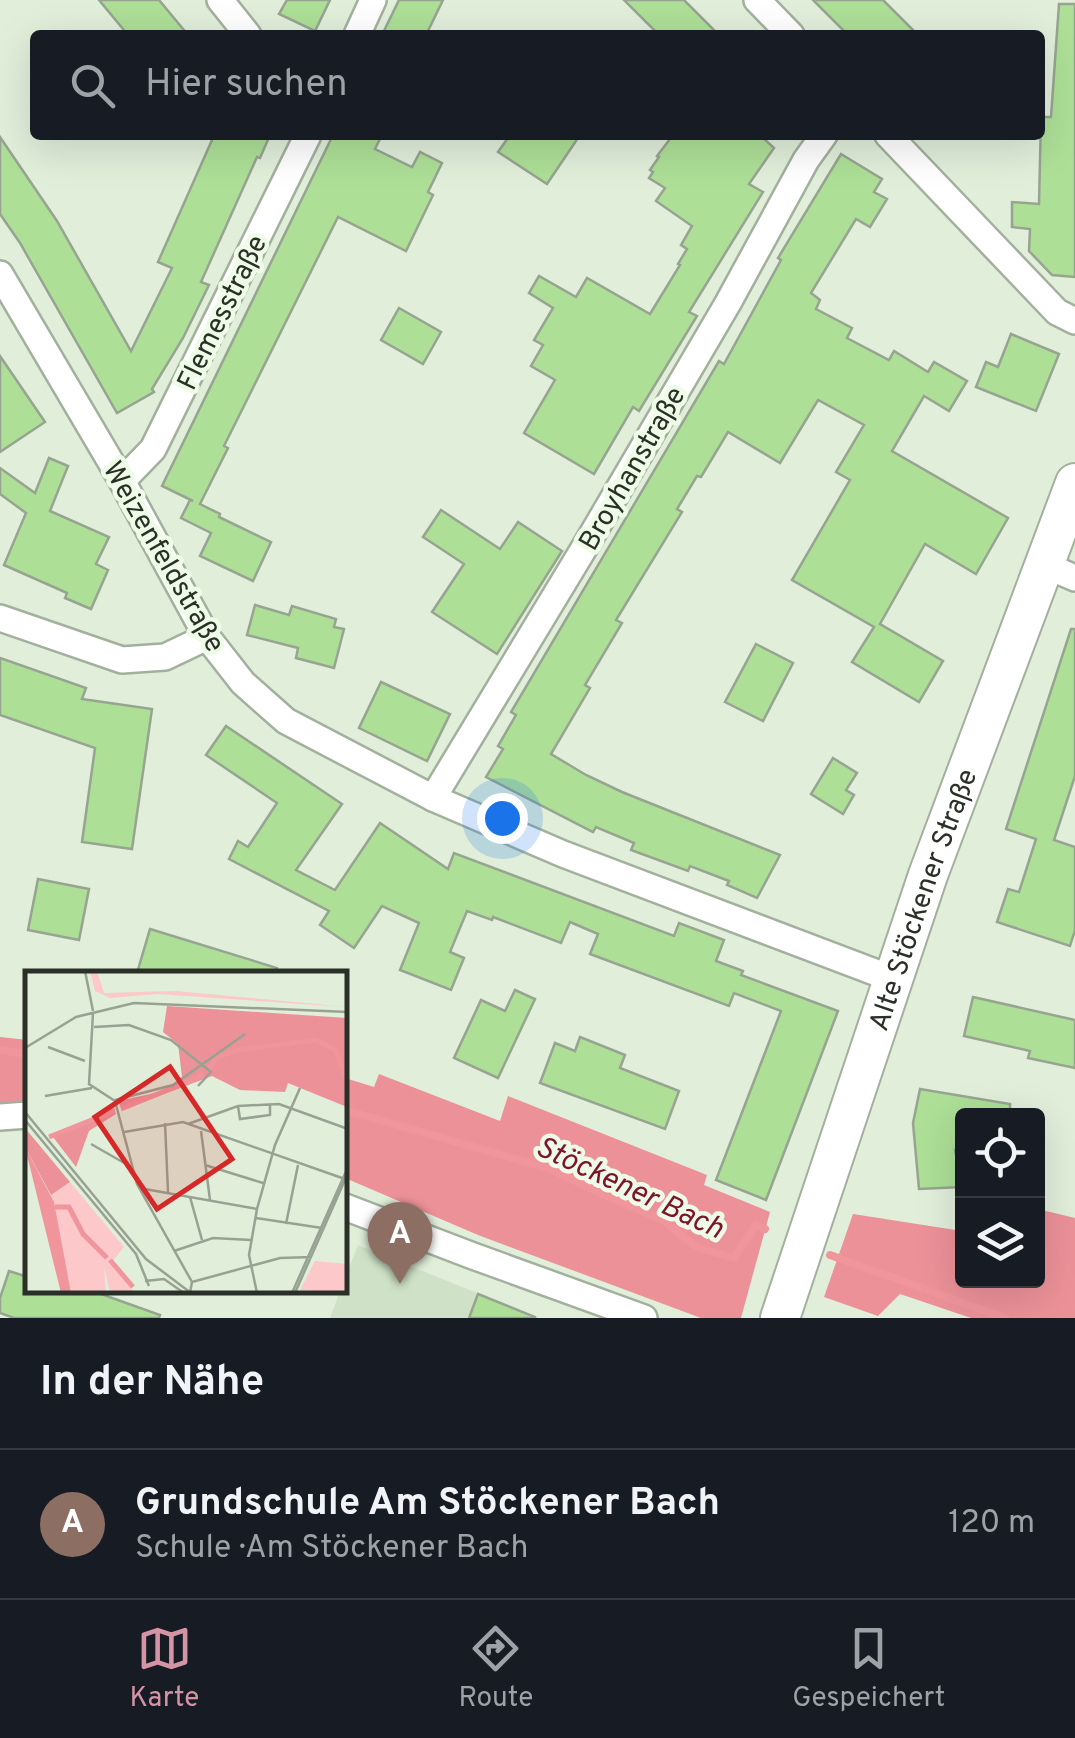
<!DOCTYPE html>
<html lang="de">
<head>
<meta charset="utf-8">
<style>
	body { margin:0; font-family:Overpass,sans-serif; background:#242831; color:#f1f3f6 }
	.controls { position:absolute; right:30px; bottom:30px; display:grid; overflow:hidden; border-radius:10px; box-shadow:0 10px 40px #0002 }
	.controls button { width:90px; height:90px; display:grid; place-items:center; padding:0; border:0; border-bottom:2px solid #363941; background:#171b24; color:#f1f3f6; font:50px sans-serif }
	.you { position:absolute; left:502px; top:818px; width:35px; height:35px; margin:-25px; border:8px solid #fff; border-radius:50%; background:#1a73e8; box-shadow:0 0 0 15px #1a73e833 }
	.badge { display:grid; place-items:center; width:65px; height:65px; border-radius:50%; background:#d594a5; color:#fff; font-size:32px; font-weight:700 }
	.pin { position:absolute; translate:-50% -82px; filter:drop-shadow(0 2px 5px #0008) }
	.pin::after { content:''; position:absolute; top:52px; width:35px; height:30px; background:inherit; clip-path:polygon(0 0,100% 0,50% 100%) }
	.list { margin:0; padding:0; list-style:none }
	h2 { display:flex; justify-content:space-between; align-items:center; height:130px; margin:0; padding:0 40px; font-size:42px }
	h2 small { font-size:32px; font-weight:400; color:#9ea1a6 }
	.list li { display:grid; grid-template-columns:65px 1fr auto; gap:30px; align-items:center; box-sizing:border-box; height:150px; padding:0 40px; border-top:2px solid #363941 }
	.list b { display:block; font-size:38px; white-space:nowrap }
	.list p { margin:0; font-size:32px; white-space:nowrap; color:#9ea1a6 }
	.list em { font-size:32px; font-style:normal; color:#9ea1a6 }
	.icon { flex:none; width:55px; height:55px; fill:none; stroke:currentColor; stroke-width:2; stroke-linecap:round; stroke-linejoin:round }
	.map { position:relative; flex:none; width:1075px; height:1318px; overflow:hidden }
	.search { position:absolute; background:#171b24; box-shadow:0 10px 40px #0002; left:30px; right:30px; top:30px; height:110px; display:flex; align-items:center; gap:25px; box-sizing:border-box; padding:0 35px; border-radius:10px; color:#9ea1a6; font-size:38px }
	.sheet { height:280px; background:#171b24 }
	nav { display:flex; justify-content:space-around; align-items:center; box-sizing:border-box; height:140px; border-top:2px solid #363941; background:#171b24; font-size:28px; color:#9ea1a6 }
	nav a { display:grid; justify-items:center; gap:5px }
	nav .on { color:#d594a5 }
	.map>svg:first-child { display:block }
</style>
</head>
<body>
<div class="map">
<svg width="1075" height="1318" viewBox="0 0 1075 1318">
	<rect width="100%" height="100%" fill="#e0eeda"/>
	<path fill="#cfe2c8" d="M358,1245L539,1318H330L340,1291L345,1290V1278Z"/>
	<g fill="#ec9198">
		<path d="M0,1037L28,1040L27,1122L0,1129Z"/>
		<path d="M379,1074L500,1121L508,1096L707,1175L704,1185L770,1212L741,1318H701L478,1235L345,1178V1078L374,1087Z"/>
		<path d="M1038,1209L1075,1218V1318H971L900,1294L878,1316L824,1297L853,1214L962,1231V1280H1038Z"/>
	</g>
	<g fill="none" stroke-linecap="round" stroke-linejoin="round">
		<g stroke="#f0959c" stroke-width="8">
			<path d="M0,1050L28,1054"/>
			<path d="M345,1110L547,1168L622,1203L663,1220L696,1247L734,1258L756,1225L765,1229"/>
			<path d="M830,1255L1005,1318"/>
		</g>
	</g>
	<g fill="#addf97" stroke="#97a491" stroke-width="2.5">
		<path d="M99,0H159L188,35H128Z"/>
		<path d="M287,0H330L315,31L279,14Z"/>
		<path d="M399,0H443L426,35H382Z"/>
		<path d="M624,0H684L719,35H659Z"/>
		<path d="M813,0H883L918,35H848Z"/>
		<path d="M1059,4H1075V277L1052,275L1029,251L1030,229L1012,227V202L1039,204L1041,117H1051Z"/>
		<path d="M205,135H270L260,158L257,157L201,282L209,285L183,338L152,389L154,392L117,413L20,243L0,214V137L57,221L131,351L172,268L158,262L212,140Z"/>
		<path d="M333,135H382L375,149L412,167L420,152L442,163L428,192L433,195L406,251L338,217L224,446L228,448L200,504L220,514L219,517L271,542L253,581L200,556L211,533L181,518L190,500L193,501L162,486Z"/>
		<path d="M510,135H580L547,184L498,152Z"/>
		<path d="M673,135H760L774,148L749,184L763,192L689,312L697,316L639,411L633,407L594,474L524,433L555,380L531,366L543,345L534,340L553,308L529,293L539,276L576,297L587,278L650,314L680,265L678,264L687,249L681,245L692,226L656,201L665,188L649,178L653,172L650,170L659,157L657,156Z"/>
		<path d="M841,154L882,179L874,192L887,199L870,227L856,219L811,293L820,300L816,309L852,328L847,338L889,360L894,351L928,372L934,362L967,381L949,411L924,396L892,451L1008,518L976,574L925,544L880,624L943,661L919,702L852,662L874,627L792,580L850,480L836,472L864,425L818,400L780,463L728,432L701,477L697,476L677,509L682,512L616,620L622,623L585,685L590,688L551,754L586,775L622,792L780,855L757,898L727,885L729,881L690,866L688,871L631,850L634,843L596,827L593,832L486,777L503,749L498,746L516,715L511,712L719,361L724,364L781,260L778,258Z"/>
		<path d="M399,308L441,332L423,364L381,340Z"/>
		<path d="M1011,334L1059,354L1036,411L976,387L986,362L998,367Z"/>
		<path d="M0,356L45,422L0,452Z"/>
		<path d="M49,458L68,466L50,511L109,537L96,564L108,570L91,609L65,598L67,593L4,565L26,513L0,494V468L35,493Z"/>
		<path d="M441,510L500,549L518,522L562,551L497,654L432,612L464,564L423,537Z"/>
		<path d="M255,605L289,615L292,606L336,619L334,627L344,629L334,668L296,658L298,648L247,635Z"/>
		<path d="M1071,629H1075V776L1054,840L1075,847V930L1070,946L997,922L1008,889L1019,892L1036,839L1006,829Z"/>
		<path d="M756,644L793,663L763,721L725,702Z"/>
		<path d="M0,658L86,688L82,699L152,709L132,849L82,842L95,748L0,715Z"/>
		<path d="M381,682L450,714L427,761L359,728Z"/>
		<path d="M226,726L342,804L296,870L335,890L380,823L448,869L454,853L674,936L679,923L724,940L716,961L743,971L741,975L838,1011L766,1200L716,1180L781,1011L734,993L729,1006L590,954L598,934L570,922L561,943L493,917L492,920L467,911L450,952L464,958L451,990L400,970L419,923L382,906L354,948L320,925L329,911L229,859L238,841L248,847L277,803L206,755Z"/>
		<path d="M833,758L857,773L846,790L854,795L843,814L811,794Z"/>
		<path d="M38,879L89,889L79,940L28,930Z"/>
		<path d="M150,929L277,968L276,973H137Z"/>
		<path d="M515,990L535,999L498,1078L454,1058L481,1000L505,1011Z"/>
		<path d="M973,997L1075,1020V1068L1028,1058L1030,1051L964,1036Z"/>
		<path d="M580,1037L625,1055L620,1068L679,1091L665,1129L540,1083L555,1043L575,1051Z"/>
		<path d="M920,1089L1010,1104V1116H962V1151L955,1150L962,1187L919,1189L913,1123Z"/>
		<path d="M9,1271L28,1277V1290H90L160,1315L159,1318H14L0,1313V1298Z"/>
		<path d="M478,1294L535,1317V1318H469Z"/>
	</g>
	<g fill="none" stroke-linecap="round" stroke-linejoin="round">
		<g stroke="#a2b09d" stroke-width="30">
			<g id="street">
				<path d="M220,0L248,35"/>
				<path d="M757,0L791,35"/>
				<path d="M357,35L373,0"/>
				<path d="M888,135L1057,312L1075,321"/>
				<path d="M0,274L122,481L207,637L243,683L286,721L433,798L563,854L893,979"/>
				<path d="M122,481L153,449L308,135"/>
				<path d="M1045,565L1075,578"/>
				<path d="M0,618L122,660L165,657L207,637"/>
				<path d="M433,798L586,545L728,303L806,160L824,135"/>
				<path d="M0,1117L28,1115"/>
				<path d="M345,1207L473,1256L644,1318"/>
			</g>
		</g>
		<g stroke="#a2b09d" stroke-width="42">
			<g id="secondary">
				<path id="s1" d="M780,1318L928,875L1075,483"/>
			</g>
		</g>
		<use href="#street" stroke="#fff" stroke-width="25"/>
		<use href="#secondary" stroke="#fff" stroke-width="38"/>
	</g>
	<g text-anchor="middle" stroke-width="9" stroke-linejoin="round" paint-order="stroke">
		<g font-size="28" fill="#2a2f28" stroke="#edfbe7">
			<text transform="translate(221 312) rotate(-64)" y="10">Flemesstraße</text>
			<text transform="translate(631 468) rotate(-60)" y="10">Broyhanstraße</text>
			<text transform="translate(165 556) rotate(60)" y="10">Weizenfeldstraße</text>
			<text dy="10" stroke="none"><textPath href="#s1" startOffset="442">Alte Stöckener Straße</textPath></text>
		</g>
		<g font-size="30" font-style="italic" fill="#7e132c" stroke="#edfbe7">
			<text transform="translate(630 1187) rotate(25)" y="10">Stöckener Bach</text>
		</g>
	</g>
	<g transform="translate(25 971)">
		<rect width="322" height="322" fill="#e0eeda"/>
		<path d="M65,0H72L79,22L151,20L322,36L132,23L85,27L70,20ZM45,211L99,276L86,292L110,322H85L79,296L81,322H46L26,224ZM290,290L322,293V322L275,319Z" fill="#fcc8ca"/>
		<path d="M142,35L322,47V136L263,112L260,121L215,119L187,105L97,139L93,130L144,119L157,106L153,73L138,61ZM89,136L91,143L64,160L51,196L28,166ZM0,157L45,211L26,224L0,176Z" fill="#ec9198"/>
		<path d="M0,176L29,231L46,322H36Z" fill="#f0959c"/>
		<path fill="none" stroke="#f0959c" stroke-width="5" d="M184,98L191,87L212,79L291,69L311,79L323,113M96,138L179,104M24,166L89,140M30,236H44L58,263L82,287M85,289L108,316"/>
		<path fill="none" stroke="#97a293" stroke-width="2.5" d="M60,0L68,40M68,42L64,113L90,130L112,213L167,311L165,322M69,56L104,54L146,69L186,101L173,115M23,76L60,90M0,77L51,46L109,32L323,41M20,125L67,117M90,129L148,114L220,63M213,135L215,148L245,144V133M0,141L121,288L166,322M0,149L111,283L124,315M140,152L143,221M163,153L213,135L254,133L323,158M176,160L185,229M99,161L158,151L317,207M66,173L108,197M180,194L238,212M114,217L232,238M165,226L177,269M231,247L297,257M261,253L273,194M149,280L188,267L226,269M120,310L139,308L159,322M167,311L255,287L287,286M232,322L224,284L232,238L250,174L275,117M267,322L323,196M270,322L323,202"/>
		<path fill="#d62828" fill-opacity="0.15" stroke="#d62828" stroke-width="5" d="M145,96L207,188L132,238L70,146Z"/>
		<rect width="322" height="322" fill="none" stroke="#2a2f28" stroke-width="5"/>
	</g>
</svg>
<div class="controls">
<button><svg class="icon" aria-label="locate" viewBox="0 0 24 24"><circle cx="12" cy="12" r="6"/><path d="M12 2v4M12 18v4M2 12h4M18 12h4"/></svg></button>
<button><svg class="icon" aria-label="layers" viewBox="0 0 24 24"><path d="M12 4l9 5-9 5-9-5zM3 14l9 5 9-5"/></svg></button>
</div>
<div class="you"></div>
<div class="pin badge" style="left:400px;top:1284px;background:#8d6e63">A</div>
<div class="search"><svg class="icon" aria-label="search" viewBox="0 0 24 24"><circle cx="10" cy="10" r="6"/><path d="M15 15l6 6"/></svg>Hier suchen</div>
</div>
<section class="sheet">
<h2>In der Nähe<small></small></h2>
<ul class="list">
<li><span class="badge" style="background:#8d6e63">A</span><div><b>Grundschule Am Stöckener Bach</b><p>Schule · Am Stöckener Bach</p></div><em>120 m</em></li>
</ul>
</section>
<nav>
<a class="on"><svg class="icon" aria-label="map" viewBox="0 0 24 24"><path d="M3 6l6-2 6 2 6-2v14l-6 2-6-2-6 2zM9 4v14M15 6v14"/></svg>Karte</a>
<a><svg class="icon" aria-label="directions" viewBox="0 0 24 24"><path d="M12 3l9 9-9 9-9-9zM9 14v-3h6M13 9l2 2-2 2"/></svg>Route</a>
<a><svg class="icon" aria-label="saved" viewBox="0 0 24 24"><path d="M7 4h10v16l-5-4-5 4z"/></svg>Gespeichert</a>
</nav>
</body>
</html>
